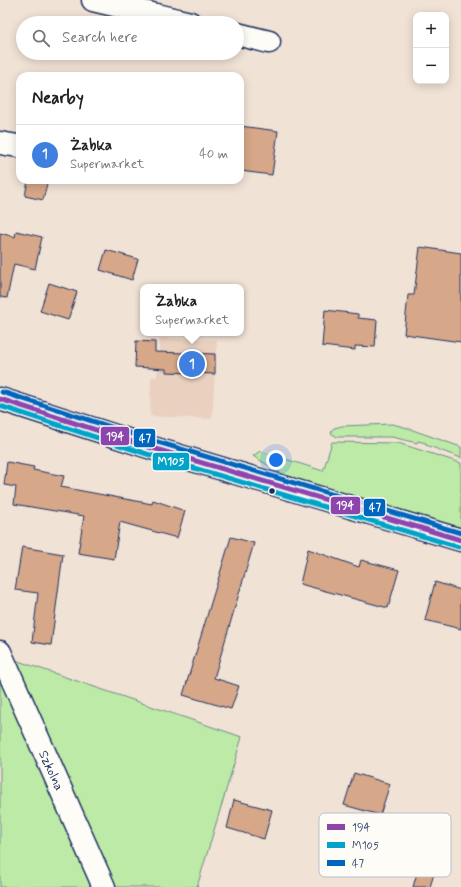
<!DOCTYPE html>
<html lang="en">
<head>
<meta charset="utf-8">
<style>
	body { margin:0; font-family:Mynerve,sans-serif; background:#f2f2f2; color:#202124 }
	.controls { position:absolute; right:12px; top:12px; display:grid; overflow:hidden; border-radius:8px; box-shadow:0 2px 10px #0003 }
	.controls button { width:36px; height:36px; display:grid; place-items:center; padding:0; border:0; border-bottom:1px solid #e0e0e0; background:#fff; color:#202124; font:20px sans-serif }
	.you { position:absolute; left:276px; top:460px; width:14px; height:14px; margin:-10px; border:3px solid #fff; border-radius:50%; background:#1a73e8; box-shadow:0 0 0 6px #1a73e833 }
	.badge { display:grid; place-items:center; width:26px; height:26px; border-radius:50%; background:#1a73e8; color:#fff; font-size:13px; font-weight:700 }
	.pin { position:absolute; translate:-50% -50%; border:2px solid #fff; box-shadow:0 1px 4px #0006 }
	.popup { position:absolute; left:140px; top:284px; width:104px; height:52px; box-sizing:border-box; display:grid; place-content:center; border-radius:8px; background:#fff; filter:drop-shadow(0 1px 3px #0005); font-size:13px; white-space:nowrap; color:#757577 }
	.popup b { font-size:15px; color:#202124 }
	.popup::after { content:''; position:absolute; left:50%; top:100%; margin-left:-8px; border:8px solid transparent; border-top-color:#fff }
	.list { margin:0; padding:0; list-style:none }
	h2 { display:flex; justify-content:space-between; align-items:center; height:52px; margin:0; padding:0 16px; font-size:17px }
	h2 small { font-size:13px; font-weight:400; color:#757577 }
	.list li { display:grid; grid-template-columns:26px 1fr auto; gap:12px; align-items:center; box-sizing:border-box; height:60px; padding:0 16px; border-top:1px solid #e0e0e0 }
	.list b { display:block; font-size:15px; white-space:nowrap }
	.list p { margin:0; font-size:13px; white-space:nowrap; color:#757577 }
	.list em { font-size:13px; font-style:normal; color:#757577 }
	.icon { flex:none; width:22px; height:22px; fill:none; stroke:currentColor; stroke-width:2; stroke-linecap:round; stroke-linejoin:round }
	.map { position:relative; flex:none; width:461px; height:887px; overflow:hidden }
	.search { position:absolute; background:#fff; box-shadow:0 2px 10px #0003; left:16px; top:16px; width:228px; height:44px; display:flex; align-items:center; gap:10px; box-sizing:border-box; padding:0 14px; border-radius:22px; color:#757577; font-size:15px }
	.panel { position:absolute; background:#fff; box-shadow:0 2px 10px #0003; left:16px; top:72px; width:228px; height:112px; border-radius:12px }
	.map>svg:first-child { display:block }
</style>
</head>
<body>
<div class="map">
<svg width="461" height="887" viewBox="0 0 461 887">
	<rect width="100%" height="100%" fill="#f1e2d6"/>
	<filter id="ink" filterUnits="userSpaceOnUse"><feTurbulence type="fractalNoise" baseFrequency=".025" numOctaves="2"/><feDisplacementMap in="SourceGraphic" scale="8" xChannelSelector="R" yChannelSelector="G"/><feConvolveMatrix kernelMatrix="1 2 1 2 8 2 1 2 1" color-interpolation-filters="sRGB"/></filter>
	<g filter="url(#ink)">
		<path fill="#e9d0bf" d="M160,338L217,340L212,419L150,416L151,377H157Z"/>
		<g fill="#bdeaa7" stroke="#6c8c82">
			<path d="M392,424L404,427L461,447V458L426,445V443L418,441L417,443L392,437H337L331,433L334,428L342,426Z"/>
			<path d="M332,442L398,443L461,463V530L282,474L253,456L260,451L323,471Z"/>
			<path d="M0,644L15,660L242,737L197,887H0Z"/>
		</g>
		<g fill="#d6a788" stroke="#1b2f5e">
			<path d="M240,126L278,131L272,175L240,171Z"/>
			<path d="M28,180H48L43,200L25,196Z"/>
			<path d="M16,231L42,237L35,269L14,264L7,298L0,297V233L15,237Z"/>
			<path d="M420,247L461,253V342L404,334L408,295H414Z"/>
			<path d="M106,250L138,259L132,280L100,270Z"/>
			<path d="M49,283L77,292L68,320L40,311Z"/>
			<path d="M325,310L358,314V318L377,320L375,347L355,346V350L322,346Z"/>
			<path d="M136,341L155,342V352L215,354V374L166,372V369L135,367Z"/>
			<path d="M7,462L34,467L33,470L64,476L61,487L152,504L153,500L185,511L177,538L120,522L114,559L78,553L84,516L14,504L16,487L4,485Z"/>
			<path d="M231,537L254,543L214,678L239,686L231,709L183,695Z"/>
			<path d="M22,547L63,554L51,645L32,642L38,593L15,590Z"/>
			<path d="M308,549L359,567L361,560L399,570L388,608L300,584Z"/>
			<path d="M435,582L461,590V629L425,620Z"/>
			<path d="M354,773L390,784L380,815L344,805Z"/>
			<path d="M234,800L272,810L264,839L227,828Z"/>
			<path d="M400,814L433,823L423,856L392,848Z"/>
			<path d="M420,862L436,867L430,887H413Z"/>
		</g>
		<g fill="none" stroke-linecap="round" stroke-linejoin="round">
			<g stroke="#1b2f5e" stroke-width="25">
				<g id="minor">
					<path d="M93,0L190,23"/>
					<path d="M237,34L269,42"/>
					<path d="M0,143L18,146"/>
					<path d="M0,399L149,447L461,540"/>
					<path d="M0,652L104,887"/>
				</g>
			</g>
			<use href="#minor" stroke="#fdfcf7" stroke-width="22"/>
			<g stroke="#fdfcf7" stroke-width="8">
				<path id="bus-1" d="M0,399L149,447L461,540"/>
			</g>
			<g stroke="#fdfcf7" stroke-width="8">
				<path id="bus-2" d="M0,406L147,454L459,547"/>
			</g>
			<g stroke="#fdfcf7" stroke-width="8">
				<path id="bus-3" d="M2,392L151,440L461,533"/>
			</g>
			<use href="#bus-1" stroke="#8e44ad" stroke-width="5"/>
			<use href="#bus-2" stroke="#01a3c8" stroke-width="5"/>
			<use href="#bus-3" stroke="#0065bd" stroke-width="5"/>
		</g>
	</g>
	<circle fill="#1b2f5e" stroke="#fdfcf7" stroke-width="1.5" cx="272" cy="491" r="3.5"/>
	<g text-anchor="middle" stroke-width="4" stroke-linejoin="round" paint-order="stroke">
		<g font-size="13" fill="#1b2f5e" stroke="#fdfcf7">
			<text transform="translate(52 770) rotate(66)" y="5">Szkolna</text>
		</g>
	</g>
	<rect x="319" y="813" width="132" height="64" rx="6" fill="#fdfcf7" stroke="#b9bec9" stroke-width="1"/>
	<rect x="327" y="824" width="18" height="6" fill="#8e44ad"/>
	<rect x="327" y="842" width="18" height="6" fill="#01a3c8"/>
	<rect x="327" y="860" width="18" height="6" fill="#0065bd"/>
	<g font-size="11" fill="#1b2f5e">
		<text x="352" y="831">194</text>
		<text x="352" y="849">M105</text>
		<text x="352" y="867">47</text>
	</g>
	<g stroke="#fdfcf7" stroke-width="1.5">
		<rect x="100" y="426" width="30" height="20" rx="4" fill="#8e44ad"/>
		<rect x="133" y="428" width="23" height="20" rx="4" fill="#0065bd"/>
		<rect x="152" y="452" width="38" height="19" rx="4" fill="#01a3c8"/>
		<rect x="330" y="496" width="31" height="19" rx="4" fill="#8e44ad"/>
		<rect x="363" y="498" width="23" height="19" rx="4" fill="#0065bd"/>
	</g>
	<g font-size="11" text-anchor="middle" font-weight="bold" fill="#fff">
		<text x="115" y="440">194</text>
		<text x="145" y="442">47</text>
		<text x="171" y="465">M105</text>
		<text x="345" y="509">194</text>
		<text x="375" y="511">47</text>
	</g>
</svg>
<div class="controls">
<button>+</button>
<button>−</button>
</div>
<div class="you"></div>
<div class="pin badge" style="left:192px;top:364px;background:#3f7fe0">1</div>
<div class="popup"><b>Żabka</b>Supermarket</div>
<div class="search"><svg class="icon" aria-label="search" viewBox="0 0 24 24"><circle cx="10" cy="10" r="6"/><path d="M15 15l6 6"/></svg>Search here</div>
<section class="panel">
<h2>Nearby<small></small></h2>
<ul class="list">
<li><span class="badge" style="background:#3f7fe0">1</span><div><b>Żabka</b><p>Supermarket</p></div><em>40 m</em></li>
</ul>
</section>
</div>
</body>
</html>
